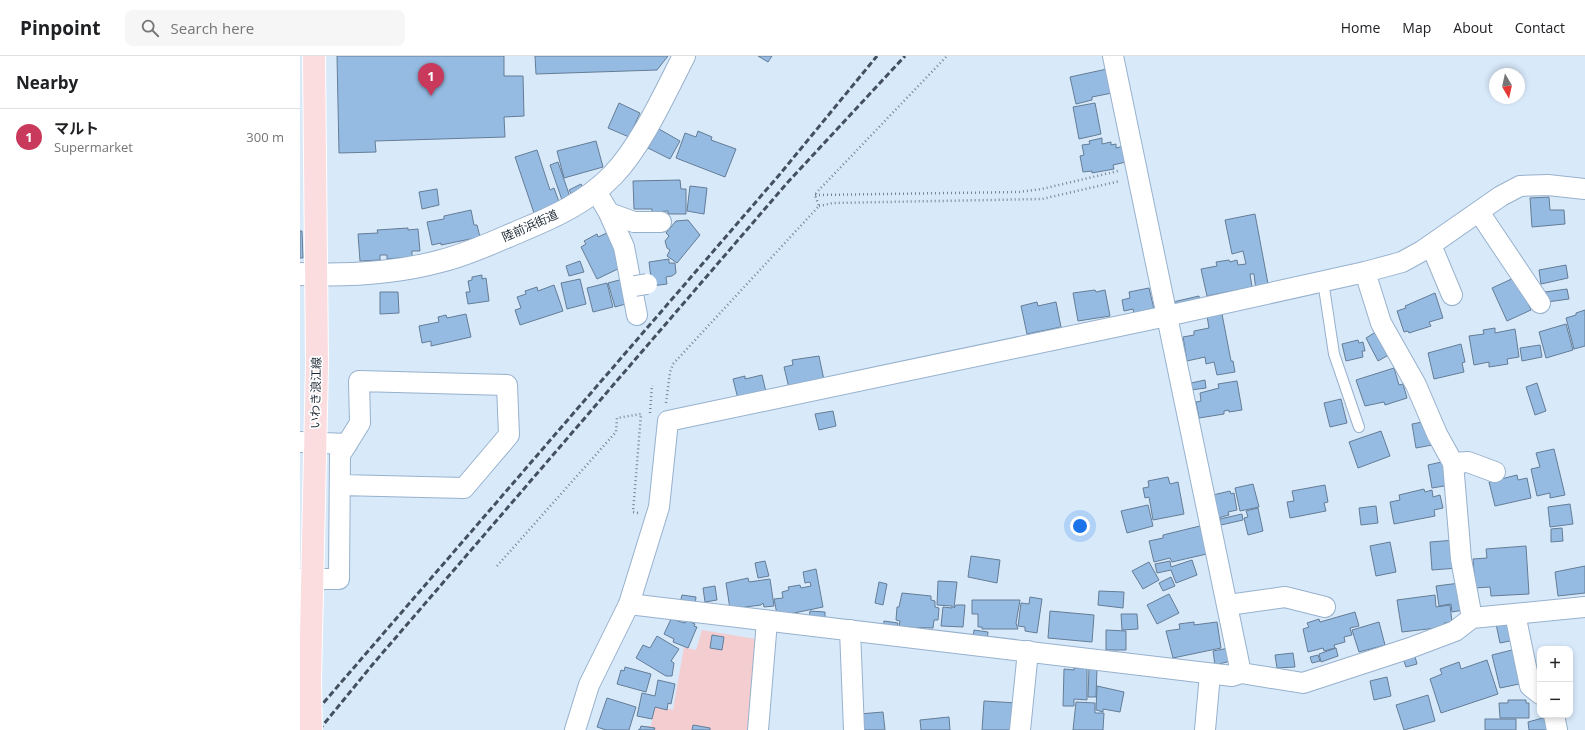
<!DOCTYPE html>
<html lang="en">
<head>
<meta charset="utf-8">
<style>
	body { margin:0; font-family:"Open Sans","Noto Sans JP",sans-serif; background:#f6f6f6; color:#202124 }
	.controls { position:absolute; right:12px; bottom:12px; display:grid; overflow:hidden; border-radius:8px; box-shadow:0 2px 6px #0003 }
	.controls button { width:36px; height:36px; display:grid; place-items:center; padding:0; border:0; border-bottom:1px solid #e0e0e0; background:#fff; color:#202124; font:20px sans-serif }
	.compass { position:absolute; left:1189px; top:12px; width:36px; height:36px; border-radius:50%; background:#fff; box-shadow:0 2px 6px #0003; rotate:171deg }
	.you { position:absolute; left:780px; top:470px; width:14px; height:14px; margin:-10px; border:3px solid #fff; border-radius:50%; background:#1a73e8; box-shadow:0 0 0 6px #1a73e833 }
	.badge { display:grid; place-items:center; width:26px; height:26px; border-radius:50%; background:#c9395c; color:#fff; font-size:13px; font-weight:700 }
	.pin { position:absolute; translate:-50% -33px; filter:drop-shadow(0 1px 2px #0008) }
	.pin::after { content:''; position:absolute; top:21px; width:14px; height:12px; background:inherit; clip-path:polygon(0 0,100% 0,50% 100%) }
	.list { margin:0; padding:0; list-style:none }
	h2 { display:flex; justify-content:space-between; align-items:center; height:52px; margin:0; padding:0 16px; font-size:17px }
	h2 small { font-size:13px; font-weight:400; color:#757577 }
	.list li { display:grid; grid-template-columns:26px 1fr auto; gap:12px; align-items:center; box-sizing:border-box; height:56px; padding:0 16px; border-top:1px solid #e0e0e0 }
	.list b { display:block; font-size:15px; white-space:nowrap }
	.list p { margin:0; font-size:13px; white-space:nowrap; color:#757577 }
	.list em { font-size:13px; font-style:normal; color:#757577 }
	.icon { flex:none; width:22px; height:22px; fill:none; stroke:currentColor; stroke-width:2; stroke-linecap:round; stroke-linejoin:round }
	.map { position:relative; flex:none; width:1285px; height:674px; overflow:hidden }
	header { display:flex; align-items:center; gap:24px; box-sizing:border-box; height:56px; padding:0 20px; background:#fff; border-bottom:1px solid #e0e0e0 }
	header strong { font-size:19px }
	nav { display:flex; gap:22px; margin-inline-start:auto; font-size:14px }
	.search { width:280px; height:36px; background:#f6f6f6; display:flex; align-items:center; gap:10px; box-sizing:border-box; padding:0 14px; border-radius:8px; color:#757577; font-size:15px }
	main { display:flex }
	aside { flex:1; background:#fff }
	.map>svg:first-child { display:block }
</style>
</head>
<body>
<header>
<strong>Pinpoint</strong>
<div class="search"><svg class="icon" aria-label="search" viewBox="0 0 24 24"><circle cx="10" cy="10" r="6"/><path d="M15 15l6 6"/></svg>Search here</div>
<nav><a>Home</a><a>Map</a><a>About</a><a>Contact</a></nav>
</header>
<main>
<aside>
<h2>Nearby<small></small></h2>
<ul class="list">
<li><span class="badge">1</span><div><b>マルト</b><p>Supermarket</p></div><em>300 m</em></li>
</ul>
</aside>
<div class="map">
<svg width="1285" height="674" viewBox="0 0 1285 674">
	<rect width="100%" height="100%" fill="#d8e9fa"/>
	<path fill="#f4cdd1" d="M402,574L462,584L452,674H340L341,670H351L355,649L373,654L384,591L396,594Z"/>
	<g fill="#95bbe2" stroke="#647d97">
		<path d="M37,0H204V20H223L224,60L204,61L205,81L75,85L76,96L39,97Z"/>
		<path d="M235,0H368L357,14L236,18Z"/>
		<path d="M458,0H472L468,6Z"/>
		<path d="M807,13L812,37L792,41V44L776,48L770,21Z"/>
		<path d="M319,47L340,57L329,81L308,72Z"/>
		<path d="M795,47L801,78L779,83L773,51Z"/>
		<path d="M359,73L380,85L370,103L348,92Z"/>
		<path d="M398,75L412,81L411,84L436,93L425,121L376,102L385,77L396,81Z"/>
		<path d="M802,82V88L811,86V89L816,88V92L824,90L826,106L813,109L814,113L792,117V115L783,116L780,100L784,99L782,89L790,88L789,85Z"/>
		<path d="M296,85L303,111L264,122L257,95Z"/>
		<path d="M237,94L250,134L254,132L259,146L234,157L215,101Z"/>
		<path d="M258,106L270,141L262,144L250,109Z"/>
		<path d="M380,124L381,133H386V158H368V155L352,156V153H334L333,125Z"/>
		<path d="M281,128L283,132L272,139L269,134Z"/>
		<path d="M390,130L407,132L404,158L387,155Z"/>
		<path d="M137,133L139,149L122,153L119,136Z"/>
		<path d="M1249,141L1250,154H1264L1265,168L1232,171L1230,142Z"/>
		<path d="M171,154L174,169H177L180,181L141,189V187L132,189L127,166L144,163V160Z"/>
		<path d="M955,158L969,233L956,235L954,218H950L952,231L907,240L901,213L917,210L916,206L929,204L930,206L937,204L938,209L946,208L943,195L932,198L925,164Z"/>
		<path d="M388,164L400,179L377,207L367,200L370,194L367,192L365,185L369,180L366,177L376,165Z"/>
		<path d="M108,172V174L118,173L120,195H112V201L87,203V199H80V204L60,205L58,178L78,177L77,174Z"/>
		<path d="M0,175H2L3,202H0Z"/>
		<path d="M309,176L324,210L297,223L281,191L286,188L284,185L297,178L298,181Z"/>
		<path d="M369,203V207H375L376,217L372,220L366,221L367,228L352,230L349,206Z"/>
		<path d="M280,205L284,216L269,220L266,210Z"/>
		<path d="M1266,209L1268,222L1241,228L1239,214Z"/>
		<path d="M182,219V223L186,222L189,245L168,248L166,236H170L168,225L172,224V221Z"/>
		<path d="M1216,221L1231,254L1207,265L1192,232Z"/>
		<path d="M327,222L333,246L315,251L308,227Z"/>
		<path d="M280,223L286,248L267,253L261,227Z"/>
		<path d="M307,227L313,251L293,256L287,232Z"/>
		<path d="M254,229L263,255L220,269L215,254L221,252L217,241L226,238L225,235L237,231L238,235Z"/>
		<path d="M849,232L854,253L834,258L833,253L824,255L822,244L830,242L829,236Z"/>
		<path d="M1267,233L1269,243L1247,246L1245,236Z"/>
		<path d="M795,234L796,236L805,234L810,260L778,265L773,237Z"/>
		<path d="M80,236H98L99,257L80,258Z"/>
		<path d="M1135,237L1143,262L1129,266L1131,270L1109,277L1108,275L1104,276L1097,255L1106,252L1105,250Z"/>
		<path d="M899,240L900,246L874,252L873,246Z"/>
		<path d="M737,246L738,250L756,246L761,271L727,278L721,250Z"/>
		<path d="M1285,254V290L1274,293L1266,262L1276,259V257Z"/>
		<path d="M166,258L171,281L131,290V285L122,287L119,270L139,266L138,261L146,259L147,262Z"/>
		<path d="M922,258L931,305H933L935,316L917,319L914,306L906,308L905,301L887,305L883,281L894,279V275L909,272L907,260Z"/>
		<path d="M1266,268L1273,294L1246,302L1239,276Z"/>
		<path d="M1195,272V277L1215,273L1219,301L1207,303L1208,308L1189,311V306L1174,309L1169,280L1184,278L1183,274Z"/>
		<path d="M1079,274L1092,297L1078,305L1066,282Z"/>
		<path d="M1058,284L1059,287L1063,286L1065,295H1062L1063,301L1046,305L1042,288Z"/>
		<path d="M1161,288L1165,306L1162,307L1164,316L1134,323L1128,297Z"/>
		<path d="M1240,289L1242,301L1222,305L1220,292Z"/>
		<path d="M519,300L524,324L489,332L484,311L493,309L492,304Z"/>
		<path d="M1094,312L1099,329L1103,328L1107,342L1085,349L1084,346L1065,350L1056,324Z"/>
		<path d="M462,319L466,336L438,343L433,323L445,320V323Z"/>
		<path d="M905,324L906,332L891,334V327Z"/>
		<path d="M937,325L942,354L929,356V354L924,355V358L899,362L896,346L901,345L900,337L919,332L918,328Z"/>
		<path d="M1237,327L1246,355L1235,359L1226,331Z"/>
		<path d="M1041,343L1047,367L1030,371L1024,347Z"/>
		<path d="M533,355L536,370L519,374L515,358Z"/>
		<path d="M1128,365L1132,389L1116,392L1112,368Z"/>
		<path d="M1081,375L1090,400L1058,412L1049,386Z"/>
		<path d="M1254,393L1265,439L1250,442V437L1237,440L1231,413L1240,411L1236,397Z"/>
		<path d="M1146,405L1150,429L1132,432L1128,409Z"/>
		<path d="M1217,419L1218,424L1227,422L1231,442L1195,450L1189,426Z"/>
		<path d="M868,421L870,428L878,426L884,458L853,464L849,441L845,442L843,432L849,431L848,425Z"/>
		<path d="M953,428L959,451L940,455L935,432Z"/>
		<path d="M1025,429L1028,446L1024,447L1026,455L990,462L987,446L994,445L992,435Z"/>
		<path d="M1124,433L1125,436L1132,434L1133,441L1140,439L1143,452L1134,454L1135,460L1094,468L1090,446L1100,444L1099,439Z"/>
		<path d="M930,435L931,438L934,437L937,454L928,456L929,459L918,462L913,439Z"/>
		<path d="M1270,448L1273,468L1250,471L1248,451Z"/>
		<path d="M848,449L853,470L827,477L821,455Z"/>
		<path d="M1076,450L1078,467L1061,469L1059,452Z"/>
		<path d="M958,452L963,475L948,479L944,462L948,461L946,455Z"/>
		<path d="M942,458L943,464L921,469L920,463Z"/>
		<path d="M904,469L911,497L872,506L870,502L854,506L849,485L863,482V479Z"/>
		<path d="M1262,472L1263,485L1251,486V473Z"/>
		<path d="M1156,484L1158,512L1132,514L1130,486Z"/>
		<path d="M1090,486L1096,516L1076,520L1070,490Z"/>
		<path d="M1226,490L1229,538L1191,540L1190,531L1175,532L1173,503L1187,502L1186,493Z"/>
		<path d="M671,500L700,504L697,527L668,521Z"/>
		<path d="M892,504L897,519L876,527L871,514L857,517L855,508L870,505L871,511Z"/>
		<path d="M465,505L469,520L458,522L455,507Z"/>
		<path d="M849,506L859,524L843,533L832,515Z"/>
		<path d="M1285,510V537L1258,540L1255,516Z"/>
		<path d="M516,513L523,551L489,558H477L474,543L483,542L482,536L489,534L488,531L500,529L501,532L511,530L510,526L505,527L503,516Z"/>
		<path d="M871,521L875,530L863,535L859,527Z"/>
		<path d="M448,522L449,526L470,523L474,550L464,551L463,547L461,549L430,553L426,527Z"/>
		<path d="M638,525L657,526L654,552L656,549H665L663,571L641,570L643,551L652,552V550L637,549Z"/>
		<path d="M579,526L587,528L583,549L575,547Z"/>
		<path d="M1160,527L1164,554L1152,556L1151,548L1139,550L1136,530Z"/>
		<path d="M415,530L417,544L405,546L403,532Z"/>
		<path d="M799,535L824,536L823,552L798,549Z"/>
		<path d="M602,537L631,540V544L635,545V551L639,552L638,564H634L633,572L599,571L600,565L596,564L597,551H599Z"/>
		<path d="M869,538L879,557L857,568L847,549Z"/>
		<path d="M382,539L396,541L395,549L380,547Z"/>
		<path d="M1135,539L1136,551L1150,549L1152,566L1144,567L1145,571L1102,576L1097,544Z"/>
		<path d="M730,541L742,543L737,577L725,575V571L718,570L721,547L729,548Z"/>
		<path d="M672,544H720L716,567L718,573H682V571H678V558H672Z"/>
		<path d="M510,555L525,556V565L509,563Z"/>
		<path d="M750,555L794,559L792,586L748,582Z"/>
		<path d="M1055,556L1059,570L1050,572L1052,579L1044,581L1045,586L1034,589L1035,592L1024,595L1023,592L1008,596L1003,573L1009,571L1007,567L1019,563L1020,566Z"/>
		<path d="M821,558H837L838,573L822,574Z"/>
		<path d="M371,563L385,567L386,564L395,568L394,570L397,571L388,592L373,586L374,583L364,578Z"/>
		<path d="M584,565L598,567L597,574L583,572Z"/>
		<path d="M1211,565L1215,584L1200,587L1196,568Z"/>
		<path d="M894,566V569L917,566L921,592L873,602L866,575L880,573L879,568Z"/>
		<path d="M1079,566L1085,589L1059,596L1052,574Z"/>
		<path d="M674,574L688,576L687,585L673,583Z"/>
		<path d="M806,574L826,575V594H806Z"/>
		<path d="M412,579L424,581L422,594L410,592Z"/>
		<path d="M357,580L379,593L371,605L374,607L372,620H366L336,602L343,589L350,592Z"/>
		<path d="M929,592L931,605L915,609L913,595Z"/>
		<path d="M1036,592L1038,600L1021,606L1019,598Z"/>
		<path d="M1216,593L1224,627L1200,632L1192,599Z"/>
		<path d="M993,597L995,611L977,612L975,599Z"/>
		<path d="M1114,597L1117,608L1106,611L1102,600Z"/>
		<path d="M1018,599L1020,605L1012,607L1010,601Z"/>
		<path d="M1187,604L1198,638L1141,657L1130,623L1142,618L1140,613L1159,606L1161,613Z"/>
		<path d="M325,611L351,618L346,636L317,628L321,614L324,615Z"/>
		<path d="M774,612H787V644L774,643V650H763L764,613L774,614Z"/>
		<path d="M789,612H797L796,641H788Z"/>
		<path d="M1087,621L1091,640L1074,644L1070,625Z"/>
		<path d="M358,624L375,628L371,648L368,647L367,654L355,651L352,663L337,660L342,637L355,640Z"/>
		<path d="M797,630L824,636L820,656L803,653V656L796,654Z"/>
		<path d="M1128,639L1135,665L1104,674L1096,649Z"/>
		<path d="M307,642L336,651L329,674H306L297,671Z"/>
		<path d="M1208,644H1226V647H1229V662H1200L1199,647H1208Z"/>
		<path d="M684,645L717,647L713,674H682Z"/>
		<path d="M776,646L795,647V657H804L803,674H773Z"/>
		<path d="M583,656L585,674H560L559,658Z"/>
		<path d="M1250,660L1252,674H1229L1228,666Z"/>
		<path d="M649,661L650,674H621L620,664Z"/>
		<rect x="1185" y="663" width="31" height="11"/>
		<path d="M393,669L410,672V674H392Z"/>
		<path d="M341,670L355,672L354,674H338L340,673Z"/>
	</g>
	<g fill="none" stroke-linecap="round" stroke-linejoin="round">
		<g stroke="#97b1cd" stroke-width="12">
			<path id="service" d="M1023,225L1034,298L1059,371"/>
		</g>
		<g stroke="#97b1cd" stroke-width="22">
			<g id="minor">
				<path d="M296,135L309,157L324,191L337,259"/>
				<path d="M1179,156L1240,247"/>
				<path d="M309,157L334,166H361"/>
				<path d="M1131,189L1152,239"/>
				<path d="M1065,216L1081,267L1116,329L1137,378L1153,407L1161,503L1172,562"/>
				<path d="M0,386L47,388"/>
				<path d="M1153,407L1168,406L1195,416"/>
				<path d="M0,523H39L40,399L60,367L59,325L207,329L209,379L164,432L40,429"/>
				<path d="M329,548L932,620L941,617L813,0"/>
				<path d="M928,549L985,541L1025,551"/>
				<path d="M1215,558L1230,630L1240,638"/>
				<path d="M550,574L554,674"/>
				<path d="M941,617L1003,627L1110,592L1155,575L1172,562L1285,551"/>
				<path d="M1254,659L1257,674"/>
				<path d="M275,674L289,629L329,548L359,451L368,365L867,260L1065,216L1102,206L1122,195L1201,140L1220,130L1248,129L1285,133"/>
				<path d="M458,674L467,565"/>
				<path d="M720,674L728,595"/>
				<path d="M905,674L910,618"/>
			</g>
		</g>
		<g stroke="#97b1cd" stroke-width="24">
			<path id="tertiary" d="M0,218C46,220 97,217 141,205C169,198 194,186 220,175C254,161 287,146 313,119C341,90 365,37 384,0"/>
		</g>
		<g stroke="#fff" stroke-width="24">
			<path id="primary" d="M14,0L17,308"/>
		</g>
		<g stroke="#778593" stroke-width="2.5" stroke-dasharray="1 3" stroke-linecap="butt">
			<path d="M515,139L719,136L742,133L818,115"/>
			<path d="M519,150L533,147L742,143L820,125"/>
			<path d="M366,347L370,316L373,308L519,150L515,139L517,136L647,0"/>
			<path d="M350,357L352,329"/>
			<path d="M197,510L316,376L317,362L341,358L333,456L338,457"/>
		</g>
		<use href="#service" stroke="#fff" stroke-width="10"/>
		<use href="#minor" stroke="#fff" stroke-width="20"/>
		<use href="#tertiary" stroke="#fff" stroke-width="22"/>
		<use href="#primary" stroke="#fbdde0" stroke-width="22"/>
		<g stroke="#44505d" stroke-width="3" stroke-dasharray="6 3" stroke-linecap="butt">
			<path d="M0,674L480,118L577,0"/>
			<path d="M19,674L73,608L488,126L605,0"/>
		</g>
		<g stroke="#97b1cd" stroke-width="22" stroke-linecap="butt">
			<path id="minor-bridge" d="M335,230L347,228"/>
		</g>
		<g stroke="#fff" stroke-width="24" stroke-linecap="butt">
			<path id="primary-bridge" d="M11,674L10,626L17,308"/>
		</g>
		<use href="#minor-bridge" stroke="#fff" stroke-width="20"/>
		<use href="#primary-bridge" stroke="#fbdde0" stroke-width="22"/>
	</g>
	<g text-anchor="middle" stroke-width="3.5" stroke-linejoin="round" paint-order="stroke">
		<g font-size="12" fill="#1f2a35" stroke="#fff">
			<text transform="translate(230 170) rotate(-24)" y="4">陸前浜街道</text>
			<text transform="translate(16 337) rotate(-89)" y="4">いわき浪江線</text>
		</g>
	</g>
</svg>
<div class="controls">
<button>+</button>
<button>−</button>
</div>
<svg class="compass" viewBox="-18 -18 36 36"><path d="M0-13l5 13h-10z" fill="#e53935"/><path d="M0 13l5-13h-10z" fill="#757577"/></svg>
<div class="you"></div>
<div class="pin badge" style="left:131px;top:40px">1</div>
</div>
</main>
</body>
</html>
